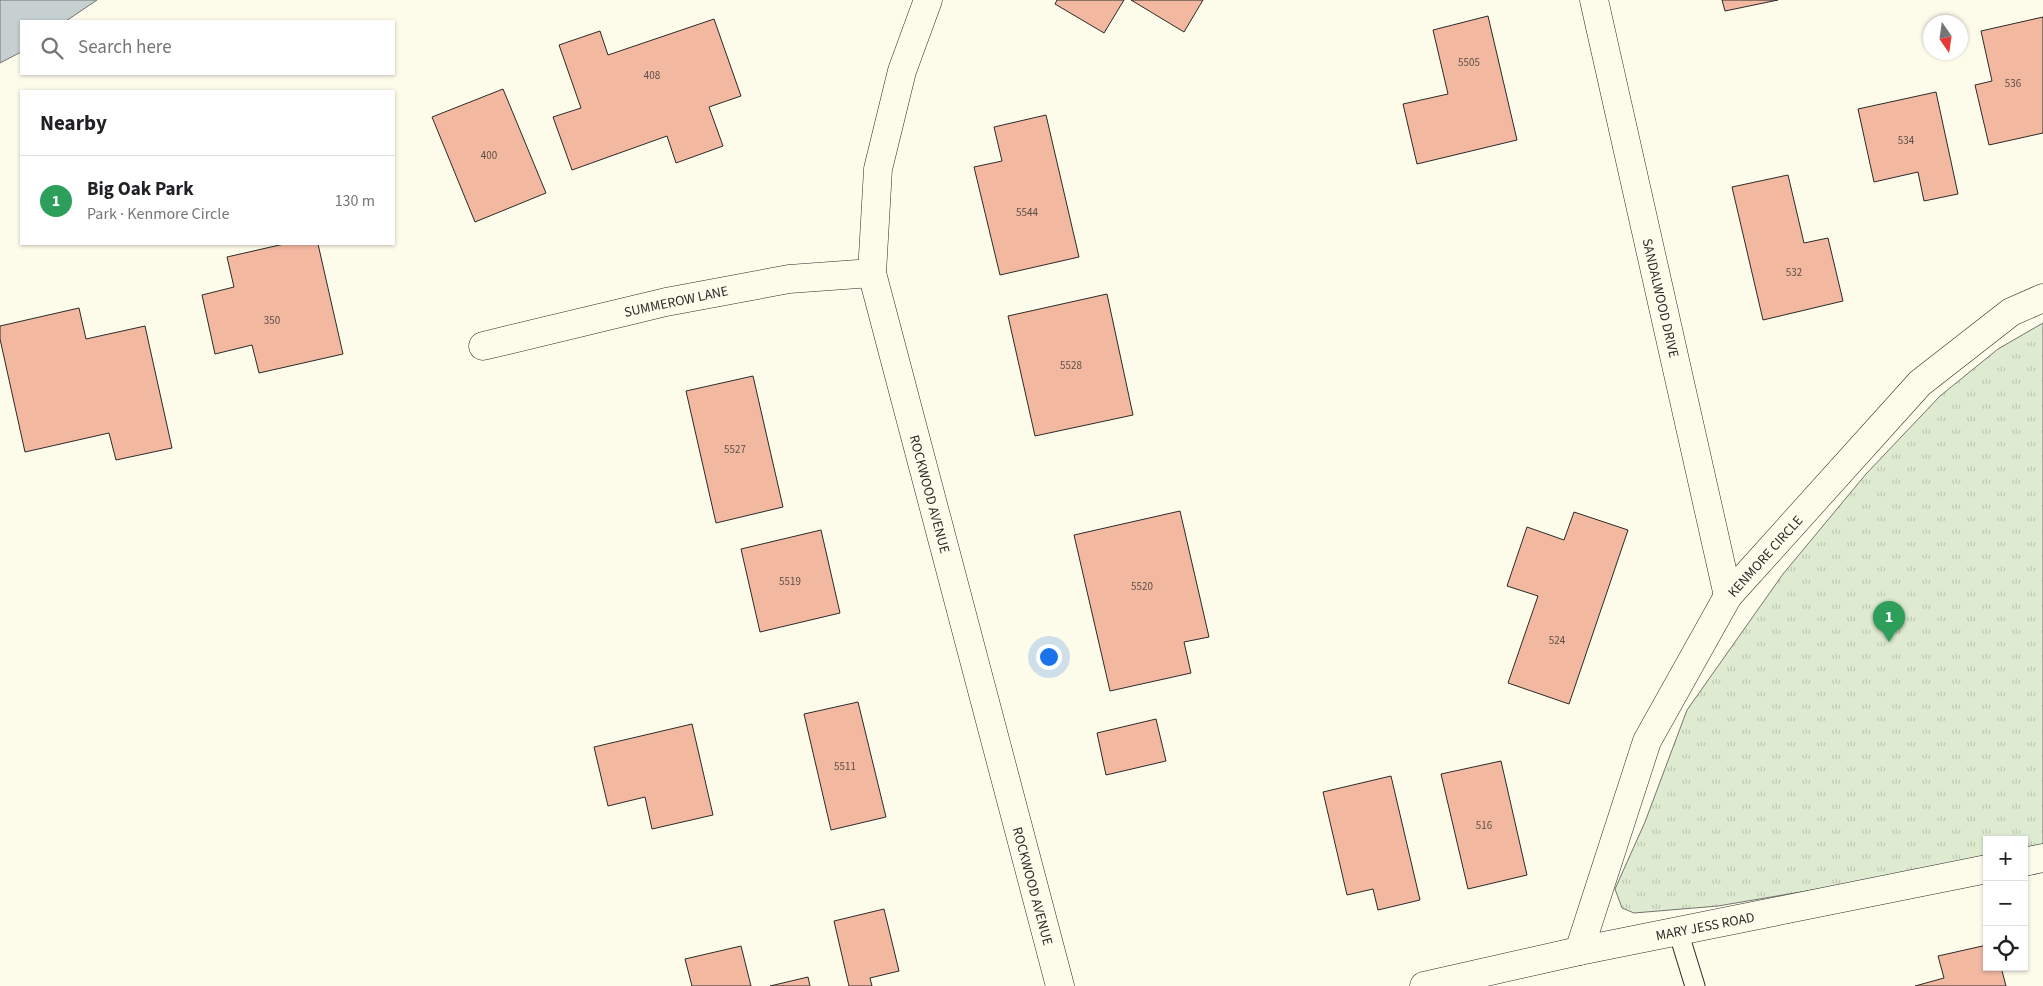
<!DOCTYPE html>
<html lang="en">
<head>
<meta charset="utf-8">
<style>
	body { margin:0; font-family:"Source Sans 3",sans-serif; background:#f6f6f6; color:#202124 }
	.controls { position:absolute; right:15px; bottom:15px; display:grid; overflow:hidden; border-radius:0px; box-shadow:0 1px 4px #0004 }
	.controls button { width:45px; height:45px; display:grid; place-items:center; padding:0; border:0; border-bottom:1px solid #e0e0e0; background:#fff; color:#202124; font:25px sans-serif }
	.compass { position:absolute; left:1923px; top:15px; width:45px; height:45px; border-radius:50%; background:#fff; box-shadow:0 1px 4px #0004; rotate:167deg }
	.you { position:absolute; left:1048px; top:656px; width:18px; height:18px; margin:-12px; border:4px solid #fff; border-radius:50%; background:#1a73e8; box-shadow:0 0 0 8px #1a73e833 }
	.badge { display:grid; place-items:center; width:32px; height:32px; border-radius:50%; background:#0f766e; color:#fff; font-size:16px; font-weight:700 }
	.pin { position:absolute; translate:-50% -41px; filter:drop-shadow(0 1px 2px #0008) }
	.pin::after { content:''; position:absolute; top:26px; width:18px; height:15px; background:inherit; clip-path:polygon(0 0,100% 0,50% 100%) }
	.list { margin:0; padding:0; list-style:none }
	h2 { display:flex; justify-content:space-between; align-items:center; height:65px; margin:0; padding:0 20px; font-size:21px }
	h2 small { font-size:16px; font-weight:400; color:#757577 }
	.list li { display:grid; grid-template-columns:32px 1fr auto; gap:15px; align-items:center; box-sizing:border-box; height:90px; padding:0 20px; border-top:1px solid #e0e0e0 }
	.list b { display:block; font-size:19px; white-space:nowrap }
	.list p { margin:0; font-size:16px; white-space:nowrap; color:#757577 }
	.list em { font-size:16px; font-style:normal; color:#757577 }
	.icon { flex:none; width:28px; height:28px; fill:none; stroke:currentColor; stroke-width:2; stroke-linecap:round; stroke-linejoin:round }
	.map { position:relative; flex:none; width:2043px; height:986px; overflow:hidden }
	.search { position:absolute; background:#fff; box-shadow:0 1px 4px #0004; left:20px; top:20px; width:375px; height:55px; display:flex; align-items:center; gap:12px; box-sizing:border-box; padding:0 18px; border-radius:0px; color:#757577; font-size:19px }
	.panel { position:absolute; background:#fff; box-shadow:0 1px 4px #0004; left:20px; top:90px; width:375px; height:155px; border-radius:0px }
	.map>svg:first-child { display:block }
</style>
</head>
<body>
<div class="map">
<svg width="2043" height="986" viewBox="0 0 2043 986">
	<defs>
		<pattern id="grass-tufts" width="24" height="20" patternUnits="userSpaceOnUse" patternTransform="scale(1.25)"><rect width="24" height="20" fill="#deebd1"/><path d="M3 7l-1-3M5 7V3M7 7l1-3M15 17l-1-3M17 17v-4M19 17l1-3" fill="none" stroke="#bfcab4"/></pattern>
	</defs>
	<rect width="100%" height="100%" fill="#fdfbea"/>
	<path fill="url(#grass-tufts)" stroke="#74746e" d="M2043,323V844L2024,849V840H1987V857L1895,876L1718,906L1634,913L1622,908L1615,889L1645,822L1687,710L1783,574L1866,474L1940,396L1998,349Z"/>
	<path fill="#c7d0d0" stroke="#74746e" d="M0,0H97L66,21H21V52L0,63Z"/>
	<g fill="#f2b8a0" stroke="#2b2b2b">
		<path d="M1057,0H1124L1104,33L1055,4Z"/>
		<path d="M1131,0H1203L1184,32Z"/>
		<path d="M1722,0H1778L1725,11Z"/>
		<path d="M1488,16L1517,140L1417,164L1403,104L1448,94L1433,30Z"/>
		<path d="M2043,17V133L1989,145L1975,85L1992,81L1981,31Z"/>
		<path d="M714,19L741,96L709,107L723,146L676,163L667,136L572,170L553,117L581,108L559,45L600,31L608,55Z"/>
		<path d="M503,89L546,193L475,222L432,117Z"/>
		<path d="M1936,92L1958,194L1924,201L1918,172L1874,182L1858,109Z"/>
		<path d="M1046,115L1079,257L1000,275L974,167L1002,161L994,127Z"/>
		<path d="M1788,175L1804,243L1828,238L1843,301L1763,320L1732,187Z"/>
		<path d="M284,244H318L343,354L259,373L252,345L215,354L202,295L234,287L227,257Z"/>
		<path d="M1107,294L1133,415L1035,436L1008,316Z"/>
		<path d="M79,308L86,339L145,326L172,448L116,460L109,433L25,452L0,339V326Z"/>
		<path d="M753,376L783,507L716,523L686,391Z"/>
		<path d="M1180,511L1209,637L1184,642L1191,673L1110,691L1074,535Z"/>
		<path d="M1574,512L1628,530L1569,704L1508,683L1538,596L1507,586L1527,527L1564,540Z"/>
		<path d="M821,530L840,613L760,632L741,549Z"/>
		<path d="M858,702L886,817L831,830L804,714Z"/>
		<path d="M1156,719L1166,761L1106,775L1097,733Z"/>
		<path d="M692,724L713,815L652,829L645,797L608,806L594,747Z"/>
		<path d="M1501,761L1527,875L1468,889L1441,774Z"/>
		<path d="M1391,776L1420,900L1378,910L1373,889L1347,895L1323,792Z"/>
		<path d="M884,909L899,971L870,978L872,986H849L834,921Z"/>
		<path d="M1987,945V967H2001L2006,986H1915L1944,978L1938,956Z"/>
		<path d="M741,946L751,986H692L685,959Z"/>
		<path d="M808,977L810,986H770Z"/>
	</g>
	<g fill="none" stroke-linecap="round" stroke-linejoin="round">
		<g stroke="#2b2b2b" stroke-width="21">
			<path id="lane" d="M1678,931L1695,986"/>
		</g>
		<g stroke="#2b2b2b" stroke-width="29">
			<g id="street">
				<path d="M1594,0L1728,596"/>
				<path d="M483,346L666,302L789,279L872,273"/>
				<path d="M2024,862L2043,858"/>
				<path d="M1579,951L1647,741L1728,596L1920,383L2011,312L2043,298"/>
				<path d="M1424,986L1579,951L1987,869"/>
			</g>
		</g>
		<g stroke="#2b2b2b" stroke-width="29">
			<path id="secondary" d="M928,0L902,71L878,169L872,273L1060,986"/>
		</g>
		<use href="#lane" stroke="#fdfbea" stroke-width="19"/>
		<use href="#street" stroke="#fdfbea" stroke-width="28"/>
		<use href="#secondary" stroke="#fdfbea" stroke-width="28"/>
	</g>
	<g text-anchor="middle" stroke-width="4" stroke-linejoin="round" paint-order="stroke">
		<g font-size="11" fill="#5d4e48">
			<text x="1469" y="66">5505</text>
			<text x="652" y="79">408</text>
			<text x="2013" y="87">536</text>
			<text x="1906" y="144">534</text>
			<text x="489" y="159">400</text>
			<text x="1027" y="216">5544</text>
			<text x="1794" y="276">532</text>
			<text x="272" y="324">350</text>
			<text x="1071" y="369">5528</text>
			<text x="735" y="453">5527</text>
			<text x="790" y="585">5519</text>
			<text x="1142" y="590">5520</text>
			<text x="1557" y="644">524</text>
			<text x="845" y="770">5511</text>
			<text x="1484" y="829">516</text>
		</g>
		<g font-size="14" fill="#2b2b2b" stroke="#fdfbea">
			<text transform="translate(1661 298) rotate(77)" y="5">SANDALWOOD DRIVE</text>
			<text transform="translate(676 301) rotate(-12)" y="5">SUMMEROW LANE</text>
			<text transform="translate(930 494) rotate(75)" y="5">ROCKWOOD AVENUE</text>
			<text transform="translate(1765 556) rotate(-48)" y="5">KENMORE CIRCLE</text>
			<text transform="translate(1033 886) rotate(75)" y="5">ROCKWOOD AVENUE</text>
			<text transform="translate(1705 926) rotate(-11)" y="5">MARY JESS ROAD</text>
		</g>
	</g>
</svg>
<div class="controls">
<button>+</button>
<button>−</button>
<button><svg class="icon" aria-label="locate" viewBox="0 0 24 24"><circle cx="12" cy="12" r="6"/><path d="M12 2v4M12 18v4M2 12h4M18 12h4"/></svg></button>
</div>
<svg class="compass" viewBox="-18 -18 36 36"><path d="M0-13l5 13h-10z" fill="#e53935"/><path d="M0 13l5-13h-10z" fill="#757577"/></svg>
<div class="you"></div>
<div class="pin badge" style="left:1889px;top:642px;background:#2e9e5b">1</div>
<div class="search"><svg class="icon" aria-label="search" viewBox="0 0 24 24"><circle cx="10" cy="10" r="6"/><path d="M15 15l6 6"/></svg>Search here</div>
<section class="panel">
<h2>Nearby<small></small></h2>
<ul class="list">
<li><span class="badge" style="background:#2e9e5b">1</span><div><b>Big Oak Park</b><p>Park · Kenmore Circle</p></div><em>130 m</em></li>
</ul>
</section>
</div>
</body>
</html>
